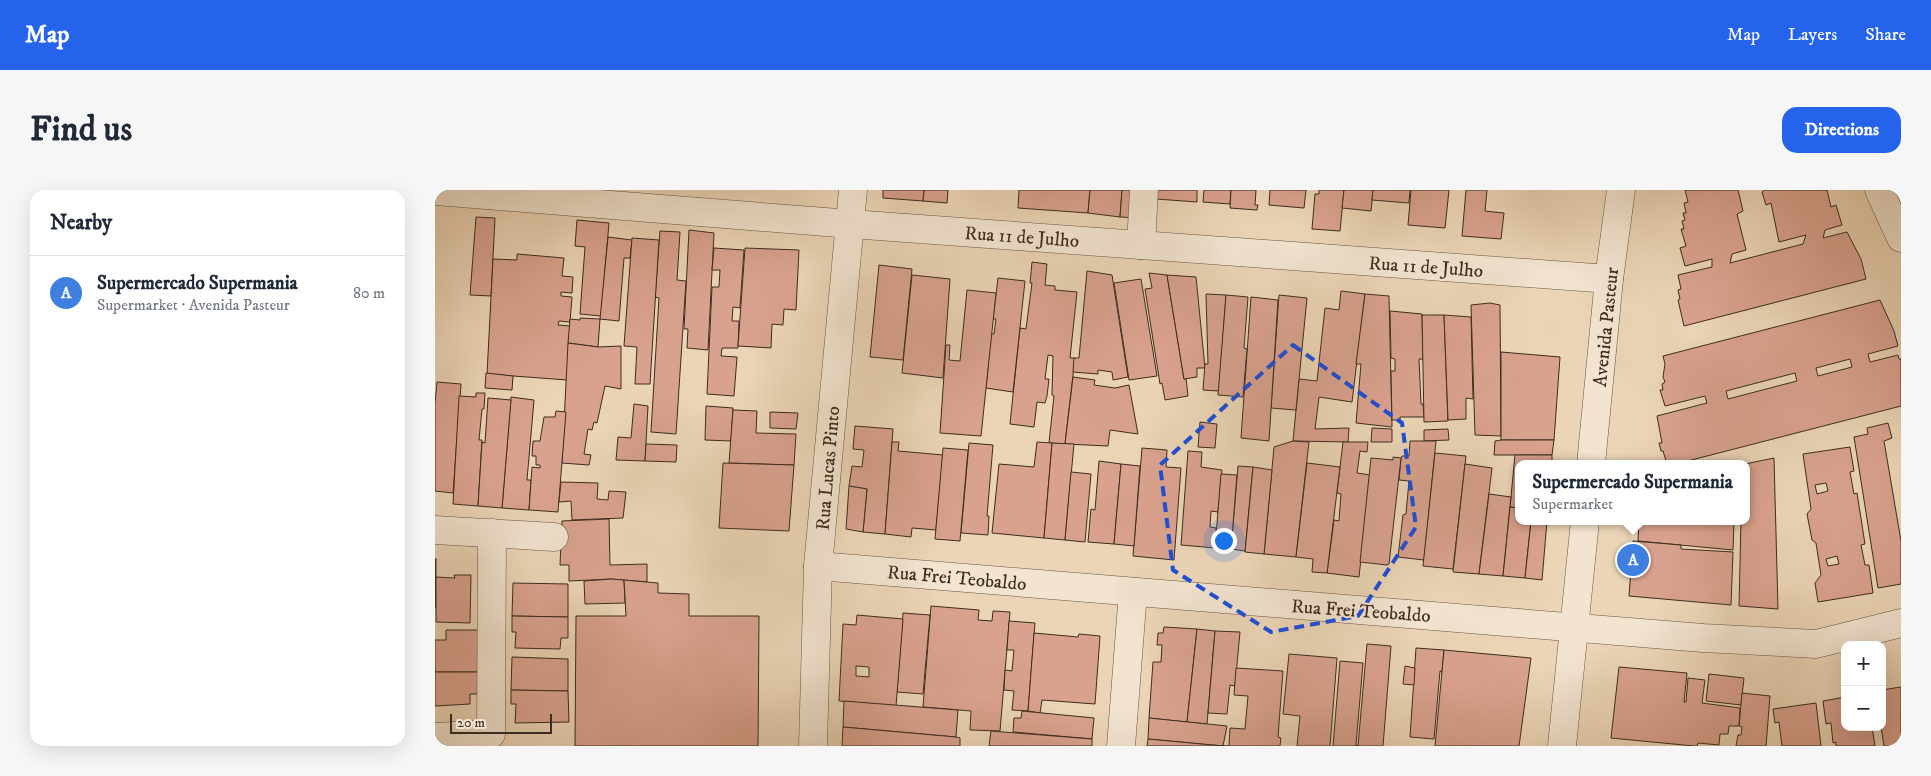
<!DOCTYPE html>
<html lang="en">
<head>
<meta charset="utf-8">
<style>
	body { margin:0; font-family:"IM FELL DW Pica",serif; background:#f6f6f7; color:#1f2937 }
	.controls { position:absolute; right:15px; bottom:15px; display:grid; overflow:hidden; border-radius:10px; box-shadow:0 5px 20px #0002 }
	.controls button { width:45px; height:45px; display:grid; place-items:center; padding:0; border:0; border-bottom:1px solid #e0e1e3; background:#fff; color:#1f2937; font:25px sans-serif }
	.scale { position:absolute; left:15px; bottom:12px; width:102px; box-sizing:border-box; padding-left:5px; border:2px solid #3d2c20; border-top:0; font-size:14px; line-height:18px; white-space:nowrap; color:#3d2c20; -webkit-text-stroke:4px #f2e4d0; paint-order:stroke }
	.you { position:absolute; left:788px; top:350px; width:18px; height:18px; margin:-12px; border:4px solid #fff; border-radius:50%; background:#1a73e8; box-shadow:0 0 0 8px #1a73e833 }
	.badge { display:grid; place-items:center; width:32px; height:32px; border-radius:50%; background:#2563eb; color:#fff; font-size:16px; font-weight:700 }
	.pin { position:absolute; translate:-50% -50%; border:2px solid #fff; box-shadow:0 1px 5px #0006 }
	.popup { position:absolute; left:1080px; top:270px; width:235px; height:65px; box-sizing:border-box; display:grid; place-content:center; border-radius:10px; background:#fff; filter:drop-shadow(0 1px 4px #0005); font-size:16px; white-space:nowrap; color:#747a83 }
	.popup b { font-size:19px; color:#1f2937 }
	.popup::after { content:''; position:absolute; left:50%; top:100%; margin-left:-10px; border:10px solid transparent; border-top-color:#fff }
	.list { margin:0; padding:0; list-style:none }
	h2 { display:flex; justify-content:space-between; align-items:center; height:65px; margin:0; padding:0 20px; font-size:21px }
	h2 small { font-size:16px; font-weight:400; color:#747a83 }
	.list li { display:grid; grid-template-columns:32px 1fr auto; gap:15px; align-items:center; box-sizing:border-box; height:75px; padding:0 20px; border-top:1px solid #e0e1e3 }
	.list b { display:block; font-size:19px; white-space:nowrap }
	.list p { margin:0; font-size:16px; white-space:nowrap; color:#747a83 }
	.list em { font-size:16px; font-style:normal; color:#747a83 }
	.map { position:relative; flex:none; width:1466px; height:556px; overflow:hidden; border-radius:15px }
	header { display:flex; align-items:center; gap:30px; box-sizing:border-box; height:70px; padding:0 25px; background:#2563eb; color:#fff }
	header strong { font-size:24px }
	nav { display:flex; gap:28px; margin-inline-start:auto; font-size:18px }
	.intro { display:flex; align-items:center; justify-content:space-between; box-sizing:border-box; height:120px; padding:0 30px }
	h1 { margin:0; font-size:35px }
	.button { padding:12px 22px; border-radius:15px; background:#2563eb; color:#fff; font-size:18px; font-weight:700 }
	main { display:flex; gap:30px; padding:0 30px }
	aside { flex:1; background:#fff; border-radius:15px; box-shadow:0 5px 20px #0002 }
	.map>svg:first-child { display:block }
</style>
</head>
<body>
<header>
<strong>Map</strong>
<nav><a>Map</a><a>Layers</a><a>Share</a></nav>
</header>
<div class="intro"><h1>Find us</h1><a class="button">Directions</a></div>
<main>
<aside>
<h2>Nearby<small></small></h2>
<ul class="list">
<li><span class="badge" style="background:#3f7fe0">A</span><div><b>Supermercado Supermania</b><p>Supermarket · Avenida Pasteur</p></div><em>80 m</em></li>
</ul>
</aside>
<div class="map">
<svg width="1466" height="556" viewBox="0 0 1466 556">
	<rect width="100%" height="100%" fill="#ebd5b6"/>
	<filter id="stains"><feTurbulence type="fractalNoise" baseFrequency=".004" numOctaves="4"/><feColorMatrix values="0 0 0 0 .2 0 0 0 0 .09 0 0 0 0 .02 0 0 0 .5 -.17"/></filter>
	<radialGradient id="worn" r=".72"><stop offset=".6" stop-color="#630" stop-opacity="0"/><stop offset="1" stop-color="#630" stop-opacity=".3"/></radialGradient>
	<g fill="#d9a28e" stroke="#3d2c20" fill-rule="evenodd">
		<path d="M448,0H489L488,11L448,8Z"/>
		<path d="M489,0H513L512,13L488,11Z"/>
		<path d="M584,0H655L653,23L583,18Z"/>
		<path d="M655,0H687L685,27L653,23Z"/>
		<path d="M687,0H706L705,28L685,27Z"/>
		<path d="M721,0H762V12L721,9Z"/>
		<path d="M769,0H796L795,14L768,12Z"/>
		<path d="M796,0H821L820,15H823L822,20L795,18Z"/>
		<path d="M835,0H871L869,18L834,15Z"/>
		<path d="M884,0H909L905,41L877,39L880,4H884Z"/>
		<path d="M909,0H938L936,21L907,18Z"/>
		<path d="M938,0H975L974,13L937,10Z"/>
		<path d="M976,0H1014L1010,38L973,35Z"/>
		<path d="M1031,0H1052L1050,21L1069,23L1066,49L1027,46Z"/>
		<path d="M1250,0H1303L1308,21L1302,24L1311,60L1297,64L1295,73L1368,54L1371,45L1344,52L1336,13L1331,15L1327,2L1330,0H1392L1396,17L1401,15L1407,35L1390,40L1388,48L1412,42L1426,69L1431,89L1249,136L1243,110L1245,109L1243,100L1246,99L1243,85L1277,77V69L1250,76L1245,58L1251,56L1246,39H1249L1247,31L1250,30L1248,23H1251L1249,13L1253,12Z"/>
		<path d="M41,27L60,28L56,106L35,105Z"/>
		<path d="M142,30L174,33L166,126L145,124L150,57L140,56Z"/>
		<path d="M254,40L279,43L273,160L252,158L253,139H249Z"/>
		<path d="M225,41L245,42L242,90L251,91L241,244L216,242L224,108L220,107Z"/>
		<path d="M173,47L197,50L195,68H189L184,131L165,129Z"/>
		<path d="M197,48L224,50L215,194H200L202,157L189,156Z"/>
		<path d="M279,58L309,60L305,118L298,117L297,131H304L303,158H287L286,166L302,167L299,206L272,204L277,97H284L285,80H277Z"/>
		<path d="M310,58L364,60L361,120L349,119L348,135L337,134L336,158L303,156Z"/>
		<path d="M82,64L129,68L127,86L138,87L137,103L126,102V106L137,107L135,132L124,131L123,135L135,136L132,190L52,184L58,69L82,70Z"/>
		<path d="M597,72L612,74L610,95L620,96V100L642,102L635,168H640L630,254L614,253L619,206L617,205L618,166L613,165L610,189H614L612,206L610,213L602,212L599,237L575,234L585,138L591,139L597,93H595Z"/>
		<path d="M444,75L477,79L468,170L435,167Z"/>
		<path d="M652,81L677,85L693,187L678,190L677,182L663,180V184L638,182L639,168H644Z"/>
		<path d="M714,83L732,85L749,189L751,188L753,206L730,210L727,193L725,194L710,99L717,98Z"/>
		<path d="M477,85L515,89L508,188L467,183Z"/>
		<path d="M732,85L761,87L770,178H762V187L749,189Z"/>
		<path d="M563,88L590,91L578,202L551,198L556,144H559L561,129H558Z"/>
		<path d="M706,89L722,186L694,190L679,93Z"/>
		<path d="M532,100L561,103L546,246L505,243L511,155H515L514,170L525,171Z"/>
		<path d="M906,101L930,104L917,212L884,207L880,239L914,238L913,252L858,251L864,189L882,191L890,118L904,120Z"/>
		<path d="M771,104L791,105L784,201L768,200L770,174H773Z"/>
		<path d="M930,104L954,106L957,237L921,233L926,174H921Z"/>
		<path d="M791,105L813,107L809,158L812,159L808,207L783,205Z"/>
		<path d="M844,105L872,108L861,220L836,218Z"/>
		<path d="M816,107L843,110L834,251L806,248Z"/>
		<path d="M1445,110L1459,141L1463,156L1433,164L1435,172L1463,165L1464,169H1466V216L1241,274H1232L1228,261H1226L1224,253H1227L1222,226L1272,213L1270,206L1230,216L1225,200H1228L1227,194L1230,192L1228,187L1230,174L1228,166ZM1415,169L1417,177L1383,186L1381,178ZM1360,183L1362,191L1293,209L1291,201Z"/>
		<path d="M1055,113L1065,115L1066,246L1040,245L1036,115Z"/>
		<path d="M955,121L987,124L988,169H984L986,214H988L989,227H965V230H957L956,181H960V169L956,168Z"/>
		<path d="M987,125H1009L1013,231L989,232Z"/>
		<path d="M1009,125L1036,127L1038,209L1031,208V229L1013,230Z"/>
		<path d="M145,128L165,129L163,157L133,153L135,129L145,130Z"/>
		<path d="M133,153L163,157L186,156V199L170,196L162,233L159,232L157,240L153,239L149,264L156,265L154,275L127,273Z"/>
		<path d="M1066,162L1125,167L1119,250H1066Z"/>
		<path d="M51,183L78,186L77,200L50,198Z"/>
		<path d="M638,187L660,190L659,195L680,198L694,195L703,244L675,240L673,256L630,254Z"/>
		<path d="M2,192L26,194L18,303L0,301V213Z"/>
		<path d="M41,203H50L49,219H47L44,250H47L43,316L18,314L24,206L41,207Z"/>
		<path d="M76,207L99,210L92,290H96L94,320L67,318Z"/>
		<path d="M53,208L76,210L67,318L43,316L47,252L50,253Z"/>
		<path d="M199,214L213,216L210,271L181,270L183,247L196,248Z"/>
		<path d="M271,216L298,218L296,251L270,250Z"/>
		<path d="M298,220L322,221L321,243L361,244L359,275L294,273Z"/>
		<path d="M121,221L131,222L123,322L94,320L97,277L105,278V275H101V266H97L98,251H105L109,227H120Z"/>
		<path d="M335,222L363,223L361,239L335,238Z"/>
		<path d="M765,232L782,234L780,258L763,257Z"/>
		<path d="M1453,233L1457,248L1449,251L1466,351V394L1443,398L1419,247L1433,244L1432,238Z"/>
		<path d="M420,236L458,239L450,344L428,342L432,299L414,296L417,276L427,277L429,260L418,259Z"/>
		<path d="M937,238L957,239V252H936Z"/>
		<path d="M1013,239L1014,250L989,251V240Z"/>
		<path d="M1066,250H1119L1117,265H1059L1060,251Z"/>
		<path d="M858,251L874,252L861,367L829,364L839,257Z"/>
		<path d="M975,251H1001L989,370L963,367L968,325L971,324L974,291L964,290L966,268L967,266H974Z"/>
		<path d="M457,252H464L463,261L508,265L501,340L477,338L476,347L450,344Z"/>
		<path d="M602,252L617,253L609,348L557,343L564,274L599,277Z"/>
		<path d="M908,252H933L932,262L925,261L922,283L935,285L924,387L892,383L899,330L904,331L906,304L902,303Z"/>
		<path d="M534,253L558,255L552,326H554L553,345L526,343Z"/>
		<path d="M617,253L639,254L630,350L609,348Z"/>
		<path d="M211,254L242,255L241,272L210,271Z"/>
		<path d="M1415,257L1419,281L1415,282L1419,304L1422,303L1430,354L1426,355L1430,375H1434L1438,403L1383,412L1380,393L1386,385L1381,353L1377,350L1372,324L1376,319L1368,264ZM1391,293L1393,301L1382,304L1380,295ZM1402,366L1404,374L1393,376L1391,369Z"/>
		<path d="M508,258L533,260L525,351L500,349Z"/>
		<path d="M707,258L732,260L731,277L746,278L739,370L698,366Z"/>
		<path d="M753,261L767,262L766,277L787,280L783,322L776,321L775,337L781,338L780,358L746,355Z"/>
		<path d="M1000,263L1031,266L1018,379L988,376Z"/>
		<path d="M1080,265H1117V274H1084V318L1075,317Z"/>
		<path d="M958,267L966,268L954,374L952,375L925,372L936,268L958,270Z"/>
		<path d="M1339,268L1343,419L1304,416L1306,331H1312V274H1310Z"/>
		<path d="M664,271L686,274L679,354L653,352L656,319L660,320Z"/>
		<path d="M288,273L359,275L354,341L284,338Z"/>
		<path d="M872,273L905,277L892,383L877,382L878,369L861,367Z"/>
		<path d="M686,274L705,276L699,356L679,354Z"/>
		<path d="M1030,274L1057,278L1044,384L1018,382Z"/>
		<path d="M803,276L818,277L810,361L796,359Z"/>
		<path d="M818,277L837,280L829,364L810,362Z"/>
		<path d="M636,282L656,284L650,352L630,350Z"/>
		<path d="M786,284L802,285L796,359L780,358Z"/>
		<path d="M126,292L163,293L162,309L173,310L174,301L191,302L188,328L137,330L136,311L124,312Z"/>
		<path d="M414,296L432,299L428,342L411,339Z"/>
		<path d="M1054,304L1076,307L1068,386L1044,384Z"/>
		<path d="M1075,317L1084,318V331H1096L1090,388L1068,386Z"/>
		<path d="M174,329L175,375L212,374V392L176,389L134,391V375H125L127,331Z"/>
		<path d="M1096,331H1112L1107,390L1090,388Z"/>
		<path d="M1204,331H1299L1298,360L1203,351Z"/>
		<path d="M1198,351L1246,355V359L1298,362L1296,415L1194,406Z"/>
		<rect x="0" y="369" width="1" height="49"/>
		<path d="M19,385H36L35,433L1,432V387L20,388Z"/>
		<path d="M176,389L189,390L190,413L150,414L149,391Z"/>
		<path d="M189,390L223,393V403L254,404V426H324L323,556H140L141,426H191Z"/>
		<path d="M78,393L133,394V427L77,426Z"/>
		<path d="M496,416L544,420L543,430L557,431L558,421L575,422L565,541L535,540L536,521L488,517Z"/>
		<path d="M468,423L495,425L488,504L462,502Z"/>
		<path d="M422,425L468,429L461,516L404,511L408,434L421,435ZM421,476L434,477V487L421,486Z"/>
		<path d="M77,426L133,427V448H126L125,459L80,458L81,442H77Z"/>
		<path d="M574,431L600,433L593,521L577,520L579,501L569,500L570,480L577,481L579,460H572Z"/>
		<path d="M729,437L762,439L752,532L714,528L718,472H726L727,455H722L723,443H728Z"/>
		<path d="M762,439L780,441L772,534L752,532Z"/>
		<path d="M11,440H45L44,482H0V450H11Z"/>
		<path d="M780,441L805,442L800,496L795,495L792,524L773,523Z"/>
		<path d="M599,443L643,447L644,444L665,446L660,514L607,510L605,523L593,521Z"/>
		<path d="M932,454L956,456L948,556H923Z"/>
		<path d="M981,458L1009,460L1007,482L1005,481L999,549L975,547Z"/>
		<path d="M1009,460L1096,468L1084,556H1000Z"/>
		<path d="M854,464L902,468L895,556H862L865,526L848,524Z"/>
		<path d="M77,467L133,469V501L76,500Z"/>
		<path d="M905,471L928,473L921,555L923,556H898Z"/>
		<path d="M970,476L980,478L979,495L968,494Z"/>
		<path d="M1184,477L1252,483L1249,512H1251L1253,488L1270,490L1267,513L1305,518L1304,536H1294L1293,544H1285L1284,555L1263,553L1262,556H1259L1176,548Z"/>
		<path d="M801,478L848,481L843,547L846,548L845,556H794L795,538L810,539L813,506L799,505Z"/>
		<path d="M0,482H44V504H35V514L0,516Z"/>
		<path d="M1274,484L1309,488L1306,515L1271,511Z"/>
		<path d="M1466,497V556H1449L1446,537L1447,500Z"/>
		<path d="M76,500L133,501L134,532L80,533L81,514H76Z"/>
		<path d="M1307,503L1335,506L1331,556H1301L1303,545H1306L1307,537L1304,536Z"/>
		<path d="M1410,507V537H1437L1440,556H1401V552L1398,553L1396,533L1391,534L1388,511Z"/>
		<path d="M409,511L523,520L521,547L408,537Z"/>
		<path d="M1381,513L1386,556H1347L1344,532L1340,533L1338,519Z"/>
		<path d="M587,521L659,528L657,549L578,542L579,528H586Z"/>
		<path d="M714,528L792,536L788,556L713,549Z"/>
		<path d="M408,537L521,547L525,548V556H407Z"/>
		<path d="M556,541L657,549V556H554Z"/>
		<path d="M713,549L788,556H794H712Z"/>
	</g>
	<g fill="none" stroke-linecap="round" stroke-linejoin="round">
		<g stroke="#685646" stroke-width="29">
			<g id="minor">
				<path d="M1444,0L1466,48"/>
				<path d="M0,1L416,34L1174,89"/>
				<path d="M706,55L709,0"/>
				<path d="M1156,274L1174,89L1186,0"/>
				<path d="M0,340L119,347"/>
				<path d="M383,376L1268,448L1381,454L1466,433"/>
				<path d="M0,547L56,544L57,343"/>
				<path d="M378,556L383,376L418,0"/>
				<path d="M686,556L698,402"/>
				<path d="M1127,556L1150,331"/>
			</g>
		</g>
		<use href="#minor" stroke="#f2e4d0" stroke-width="28"/>
	</g>
	<path fill="none" stroke="#1d4ed8" stroke-width="4" stroke-dasharray="10 6" stroke-linejoin="round" d="M858,155L967,233L981,337L923,426L836,442L738,380L725,275Z"/>
	<g text-anchor="middle" stroke-width="4" stroke-linejoin="round" paint-order="stroke">
		<g font-size="19" fill="#3d2c20" stroke="#f2e4d0">
			<text transform="translate(587 46) rotate(4)" y="7">Rua 11 de Julho</text>
			<text transform="translate(991 76) rotate(4)" y="7">Rua 11 de Julho</text>
			<text transform="translate(1170 137) rotate(-84)" y="7">Avenida Pasteur</text>
			<text transform="translate(392 278) rotate(-85)" y="7">Rua Lucas Pinto</text>
			<text transform="translate(522 387) rotate(5)" y="7">Rua Frei Teobaldo</text>
			<text transform="translate(926 420) rotate(4)" y="7">Rua Frei Teobaldo</text>
		</g>
	</g>
	<rect width="100%" height="100%" filter="url(#stains)"/>
	<rect width="100%" height="100%" fill="url(#worn)"/>
</svg>
<div class="controls">
<button>+</button>
<button>−</button>
</div>
<div class="scale">20 m</div>
<div class="you"></div>
<div class="pin badge" style="left:1198px;top:370px;background:#3f7fe0">A</div>
<div class="popup"><b>Supermercado Supermania</b>Supermarket</div>
</div>
</main>
</body>
</html>
